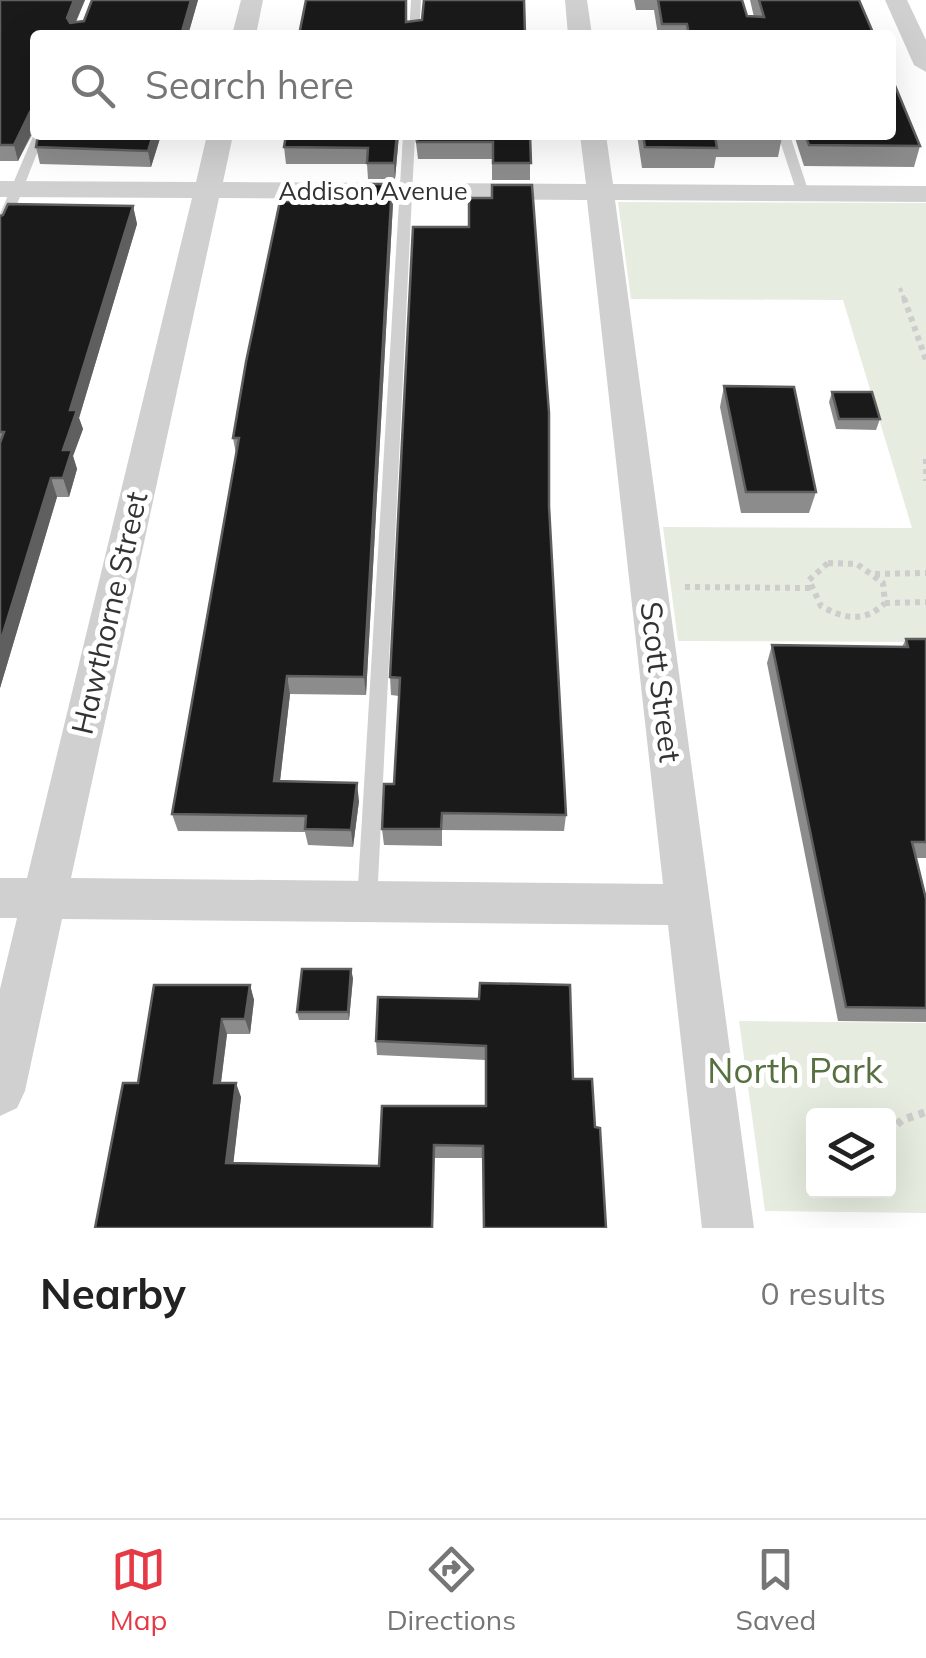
<!DOCTYPE html>
<html lang="en">
<head>
<meta charset="utf-8">
<style>
	body { margin:0; font-family:Mulish,sans-serif; background:#f2f2f2; color:#222 }
	.controls { position:absolute; right:30px; bottom:30px; display:grid; overflow:hidden; border-radius:10px; box-shadow:0 10px 40px #0002 }
	.controls button { width:90px; height:90px; display:grid; place-items:center; padding:0; border:0; border-bottom:2px solid #e0e0e0; background:#fff; color:#222; font:50px sans-serif }
	.list { margin:0; padding:0; list-style:none }
	h2 { display:flex; justify-content:space-between; align-items:center; height:130px; margin:0; padding:0 40px; font-size:42px }
	h2 small { font-size:32px; font-weight:400; color:#767676 }
	.icon { flex:none; width:55px; height:55px; fill:none; stroke:currentColor; stroke-width:2; stroke-linecap:round; stroke-linejoin:round }
	.map { position:relative; flex:none; width:926px; height:1228px; overflow:hidden }
	.search { position:absolute; background:#fff; box-shadow:0 10px 40px #0002; left:30px; right:30px; top:30px; height:110px; display:flex; align-items:center; gap:25px; box-sizing:border-box; padding:0 35px; border-radius:10px; color:#767676; font-size:38px }
	.sheet { height:290px; background:#fff }
	nav { display:flex; justify-content:space-around; align-items:center; box-sizing:border-box; height:140px; border-top:2px solid #e0e0e0; background:#fff; font-size:28px; color:#767676 }
	nav a { display:grid; justify-items:center; gap:5px }
	nav .on { color:#e63946 }
	.map>svg:first-child { display:block }
</style>
</head>
<body>
<div class="map">
<svg width="926" height="1228" viewBox="0 0 926 1228">
	<rect width="100%" height="100%" fill="#fff"/>
	<g fill="#e6ecdf" fill-rule="evenodd">
		<path d="M618,202L926,203V642L678,641L663,527L912,528L843,300L631,299Z"/>
		<path d="M739,1021L926,1023V1213L765,1211ZM814,1116H888V1190H814Z"/>
	</g>
	<g fill="none" stroke-linecap="round" stroke-linejoin="round">
		<path stroke="#cdcdcd" stroke-width="4" stroke-dasharray="4 4" stroke-linecap="butt" d="M900,288L905,301"/>
		<g stroke="#cdcdcd" stroke-width="6" stroke-dasharray="5 5" stroke-linecap="butt">
			<path d="M904,298L926,360"/>
			<path d="M926,459V481"/>
			<path d="M828,563L857,564L883,583L885,603C865,623 844,619 821,606L809,580Z"/>
			<path d="M875,574L926,573"/>
			<path d="M685,587L810,588"/>
			<path d="M885,603L926,602"/>
		</g>
		<g stroke="#cdcdcd" stroke-width="8" stroke-dasharray="6 6" stroke-linecap="butt">
			<path d="M888,1132L902,1120L926,1112"/>
			<path d="M808,1152L814,1151"/>
		</g>
		<g fill="#d0d0d0" fill-rule="evenodd">
			<path d="M411,0H421L419,35H409Z"/>
			<path d="M35,132V135H44L7,230L0,234V214Z"/>
			<path d="M403,135H415L377,902L374,909L367,911L360,909L357,902Z"/>
			<path d="M778,135H790L809,193L807,196L797,193Z"/>
		</g>
		<g fill="#d0d0d0" fill-rule="evenodd">
			<path d="M241,0H263L256,35H232Z"/>
			<path d="M565,0H587L592,35H568Z"/>
			<path d="M885,0H907L926,40V72L914,65Z"/>
			<path d="M207,135H233L223,182L586,184L580,135H606L613,184L926,186V202L615,200L754,1228H702L668,925L62,919L25,1091L17,1108L0,1116V989L17,918H0V878H27L192,198L0,197V181L196,182ZM219,198L587,200L663,884L71,878Z"/>
		</g>
	</g>
	<g fill="#8c8c8c">
		<path d="M0,0H85L75,22L84,21L92,0H198L188,35H35V129L18,161H0Z"/>
		<path d="M634,0H742L747,16L754,17L750,0H859L874,35H658L654,10H636Z"/>
		<path d="M38,135H161L151,167L40,164L36,147Z"/>
		<path d="M399,135L395,179H368L367,164H286L284,147Z"/>
		<path d="M415,135H530V180H492V159H418Z"/>
		<path d="M637,135H782V137L778,157H716L714,168H642Z"/>
		<path d="M794,135H891L920,146L914,167L804,166Z"/>
		<path d="M393,203L366,695L290,694L280,781L359,801L353,847L308,845L305,832L178,831L172,814L236,454L233,438Z"/>
		<path d="M133,206L137,224L79,418L83,429L73,456L77,469L69,497H57L0,688V216Z"/>
		<path d="M724,386L816,492L809,513H741L720,407Z"/>
		<path d="M832,392L880,419L876,430L836,429L829,402Z"/>
		<path d="M549,506L566,815L564,831L442,830V846L384,845L382,829L394,784L399,696L391,695L390,677Z"/>
		<path d="M906,639H926V858H916L926,899V1022L838,1021L767,663L772,645L902,647Z"/>
		<path d="M353,978L349,1020H299L297,1012Z"/>
		<path d="M250,985L254,1000L250,1034H227L221,1083L241,1097L233,1163L379,1166L485,1106V1060L377,1055L376,1041L479,999L570,985L483,1158H434L433,1228H95L138,1083Z"/>
	</g>
	<g fill="#5f5f5f">
		<path d="M74,0H85L71,34L67,18Z"/>
		<path d="M191,0H198L188,35H181Z"/>
		<path d="M30,112L34,128L18,161L14,145Z"/>
		<path d="M153,135H161L151,167L148,151Z"/>
		<path d="M397,135H399L395,179L394,163Z"/>
		<path d="M392,184L393,203L366,695L364,677Z"/>
		<path d="M133,206L137,224L79,418L83,429L73,456L77,469L69,497L63,478V450L70,410Z"/>
		<path d="M51,478L57,497L0,688V643Z"/>
		<path d="M287,676L290,694L278,798L274,781Z"/>
		<path d="M357,783L359,801L353,847L351,830Z"/>
		<path d="M351,969L353,978L349,1020L348,1012Z"/>
		<path d="M250,985L254,1000L250,1034L245,1019Z"/>
		<path d="M222,1019L227,1034L219,1097L214,1083Z"/>
		<path d="M236,1083L241,1097L232,1175L226,1163Z"/>
	</g>
	<g fill="#1a1a1a" stroke="#5f5f5f" stroke-width="2.5">
		<path d="M0,0H74L67,18L70,23L84,21L92,0H191L181,35H35V114L30,112L14,145H0Z"/>
		<path d="M306,0H406V22L422,20L424,0H524L525,35H299Z"/>
		<path d="M658,0H742L747,16L764,17L759,0H859L874,35H689L687,24H662Z"/>
		<path d="M891,76L920,146L809,145L805,135H891Z"/>
		<path d="M38,135H153L148,151L36,147Z"/>
		<path d="M286,135H397L394,163H367L368,148L284,147Z"/>
		<path d="M416,135H530L531,163H493V142H417Z"/>
		<path d="M643,135H782V137L715,136L717,148L645,147Z"/>
		<path d="M364,184H392L364,677L287,676L274,781L357,783L351,830L305,829L306,816L172,814L239,438H233L246,362L280,201H362Z"/>
		<path d="M492,185H532L549,413V506L566,815L442,813L441,829H382L384,784H394L399,698L400,678L390,677L413,227H469V198H492Z"/>
		<path d="M8,204L133,206L70,410H77L63,450H72L63,478H51L0,643V443L4,432H0V216L3,215Z"/>
		<path d="M724,386L794,387L816,492H746Z"/>
		<path d="M832,392H872L880,419H839Z"/>
		<path d="M906,639H926V842H912L926,899V1008L846,1007L772,645L908,647Z"/>
		<path d="M302,969H351L348,1012H297Z"/>
		<path d="M480,983L570,985L573,1079H592L595,1127L600,1128L606,1228H484L483,1146L434,1145L432,1228H95L123,1083H138L154,985H250L245,1019H222L214,1083H236L226,1163L379,1166L382,1106H486V1046L376,1041L378,997L479,999Z"/>
	</g>
	<g text-anchor="middle" stroke-width="10" stroke-linejoin="round" paint-order="stroke">
		<g font-size="25" fill="#333" stroke="#fff">
			<text x="373" y="200">Addison Avenue</text>
		</g>
		<g font-size="30" fill="#333" stroke="#fff">
			<text transform="translate(110 613) rotate(-77)" y="10">Hawthorne Street</text>
			<text transform="translate(660 682) rotate(83)" y="10">Scott Street</text>
		</g>
		<g font-size="35" fill="#56703f" stroke="#fff">
			<text x="795" y="1083">North Park</text>
		</g>
	</g>
</svg>
<div class="controls">
<button><svg class="icon" aria-label="layers" viewBox="0 0 24 24"><path d="M12 4l9 5-9 5-9-5zM3 14l9 5 9-5"/></svg></button>
</div>
<div class="search"><svg class="icon" aria-label="search" viewBox="0 0 24 24"><circle cx="10" cy="10" r="6"/><path d="M15 15l6 6"/></svg>Search here</div>
</div>
<section class="sheet">
<h2>Nearby<small>0 results</small></h2>
<ul class="list">
</ul>
</section>
<nav>
<a class="on"><svg class="icon" aria-label="map" viewBox="0 0 24 24"><path d="M3 6l6-2 6 2 6-2v14l-6 2-6-2-6 2zM9 4v14M15 6v14"/></svg>Map</a>
<a><svg class="icon" aria-label="directions" viewBox="0 0 24 24"><path d="M12 3l9 9-9 9-9-9zM9 14v-3h6M13 9l2 2-2 2"/></svg>Directions</a>
<a><svg class="icon" aria-label="saved" viewBox="0 0 24 24"><path d="M7 4h10v16l-5-4-5 4z"/></svg>Saved</a>
</nav>
</body>
</html>
